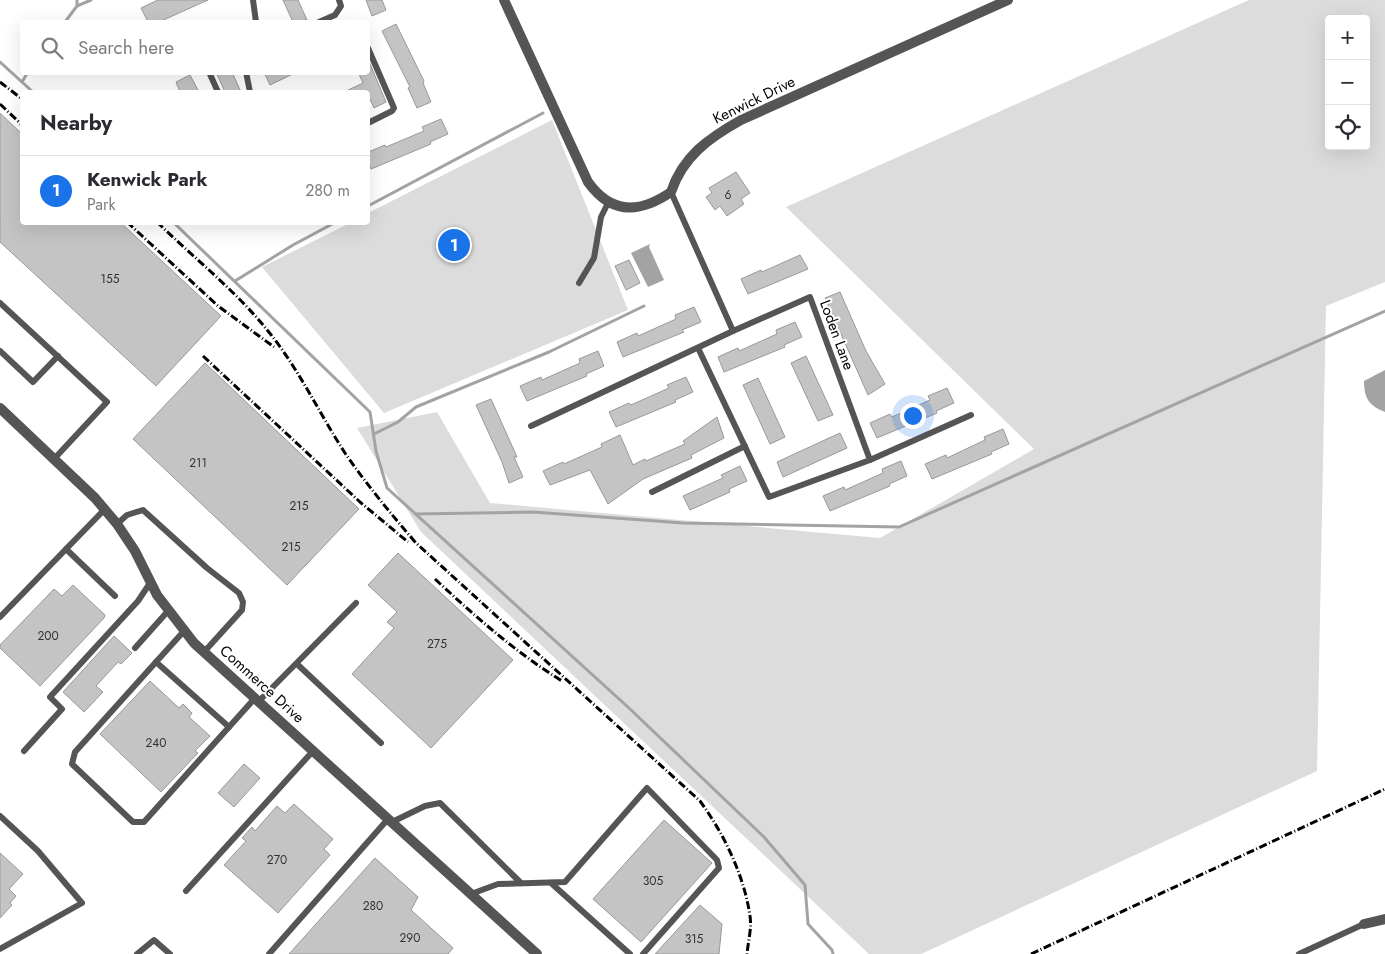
<!DOCTYPE html>
<html lang="en">
<head>
<meta charset="utf-8">
<style>
	body { margin:0; font-family:Jost,sans-serif; background:#f7f7f7; color:#2b2b33 }
	.controls { position:absolute; right:15px; top:15px; display:grid; overflow:hidden; border-radius:5px; box-shadow:0 5px 20px #0002 }
	.controls button { width:45px; height:45px; display:grid; place-items:center; padding:0; border:0; border-bottom:1px solid #e1e1e2; background:#fff; color:#2b2b33; font:25px sans-serif }
	.you { position:absolute; left:912px; top:415px; width:18px; height:18px; margin:-12px; border:4px solid #fff; border-radius:50%; background:#1a73e8; box-shadow:0 0 0 8px #1a73e833 }
	.badge { display:grid; place-items:center; width:32px; height:32px; border-radius:50%; background:#1a73e8; color:#fff; font-size:16px; font-weight:700 }
	.pin { position:absolute; translate:-50% -50%; border:2px solid #fff; box-shadow:0 1px 5px #0006 }
	.list { margin:0; padding:0; list-style:none }
	h2 { display:flex; justify-content:space-between; align-items:center; height:65px; margin:0; padding:0 20px; font-size:21px }
	h2 small { font-size:16px; font-weight:400; color:#7c7c81 }
	.list li { display:grid; grid-template-columns:32px 1fr auto; gap:15px; align-items:center; box-sizing:border-box; height:70px; padding:0 20px; border-top:1px solid #e1e1e2 }
	.list b { display:block; font-size:19px; white-space:nowrap }
	.list p { margin:0; font-size:16px; white-space:nowrap; color:#7c7c81 }
	.list em { font-size:16px; font-style:normal; color:#7c7c81 }
	.icon { flex:none; width:28px; height:28px; fill:none; stroke:currentColor; stroke-width:2; stroke-linecap:round; stroke-linejoin:round }
	.map { position:relative; flex:none; width:1385px; height:954px; overflow:hidden }
	.search { position:absolute; background:#fff; box-shadow:0 5px 20px #0002; left:20px; top:20px; width:350px; height:55px; display:flex; align-items:center; gap:12px; box-sizing:border-box; padding:0 18px; border-radius:5px; color:#7c7c81; font-size:19px }
	.panel { position:absolute; background:#fff; box-shadow:0 5px 20px #0002; left:20px; top:90px; width:350px; height:135px; border-radius:5px }
	.map>svg:first-child { display:block }
</style>
</head>
<body>
<div class="map">
<svg width="1385" height="954" viewBox="0 0 1385 954">
	<rect width="100%" height="100%" fill="#fff"/>
	<g fill="#dcdcdc" fill-rule="evenodd">
		<path d="M1249,0H1385V282L1326,306L1317,771L921,954H869L421,532L357,428L437,412L490,503L880,538L1034,449L786,207ZM1329,19H1366V146H1329Z"/>
		<path d="M552,120L628,310L384,413L262,267L350,223L368,222V213Z"/>
	</g>
	<g fill="#a3a3a3">
		<path d="M650,244L649,247L664,280L648,287L631,253Z"/>
		<path d="M1385,370V412C1369,406 1364,398 1364,381Z"/>
	</g>
	<g fill="none" stroke-linecap="round" stroke-linejoin="round">
		<g stroke="#a3a3a3" stroke-width="3">
			<path d="M77,6L91,0"/>
			<path d="M65,22L77,6V0"/>
			<path d="M0,62L33,92"/>
			<path d="M22,82L28,72"/>
			<path d="M368,206L543,113"/>
			<path d="M173,222L370,412L376,451L387,488L629,708L764,837L805,885L808,924L832,950L833,954"/>
			<path d="M235,281L293,245L336,222"/>
			<path d="M374,434L398,422L416,407L549,352L644,306"/>
			<path d="M415,514L533,512L683,523L899,527L1385,311"/>
		</g>
	</g>
	<g fill="#c4c4c4" stroke="#999">
		<path d="M158,0H208L159,22H148L141,8Z"/>
		<path d="M283,0H298L307,20L293,22Z"/>
		<path d="M366,0H382L386,10L372,16Z"/>
		<path d="M396,24L424,81L423,83L431,102L417,108L408,88L410,87L382,31Z"/>
		<path d="M368,59L386,102L374,108L370,99L368,100V92H344L363,83L358,72H368Z"/>
		<path d="M216,72H232L241,92H225Z"/>
		<path d="M264,72H297L270,85Z"/>
		<path d="M190,75L199,92H180L176,82Z"/>
		<path d="M0,113L22,134V222H120L221,316L156,386L0,242Z"/>
		<path d="M441,119L448,134L430,142L431,144L371,169L368,161V152L385,145L386,147L424,131L422,127Z"/>
		<path d="M736,172L750,193L741,199L744,204L727,216L720,206L715,210L706,197L712,193L709,188Z"/>
		<path d="M800,255L808,269L748,294L741,279L761,270L762,272Z"/>
		<path d="M629,260L640,283L626,290L615,266Z"/>
		<path d="M840,292L866,351L885,384L868,395L825,298Z"/>
		<path d="M694,307L701,322L682,330L684,332L623,357L617,342L637,333L638,336L676,319L675,315Z"/>
		<path d="M795,322L802,337L784,345L785,347L724,372L718,357L738,348L739,351L777,334L776,330Z"/>
		<path d="M598,351L604,366L586,374L587,376L527,401L520,386L541,377L542,380L580,363L579,359Z"/>
		<path d="M806,356L833,415L818,421L791,363Z"/>
		<path d="M205,363L359,509L287,585L133,439Z"/>
		<path d="M686,377L693,392L675,400L676,402L616,427L609,412L629,403L631,405L669,388L667,385Z"/>
		<path d="M758,378L785,437L770,444L743,385Z"/>
		<path d="M947,388L954,403L936,411L937,413L877,438L870,423L890,414L892,417L930,400L928,396Z"/>
		<path d="M491,399L517,457H514L523,477L509,483L502,462L476,405Z"/>
		<path d="M717,417L724,438L691,455L692,458L643,479L608,504L590,470L550,485L543,471L563,462L564,464L602,447L601,444L620,435L633,465L645,459L646,461L685,444L683,441Z"/>
		<path d="M1003,429L1009,444L991,452L992,454L932,479L925,464L946,455L947,458L985,440L984,437Z"/>
		<path d="M840,433L847,448L783,477L777,462Z"/>
		<path d="M901,461L907,476L889,484L890,486L830,511L823,496L844,487L845,490L883,473L882,469Z"/>
		<path d="M740,466L747,481L729,489L730,492L690,510L683,496L723,478L721,475Z"/>
		<path d="M398,553L513,660L431,748L352,674L394,628L387,622L397,612L368,585Z"/>
		<path d="M73,585L105,615L104,618L40,686L0,648V645L54,589L62,596Z"/>
		<path d="M114,636L132,653L121,664L118,662L96,686L103,692L84,712L63,692Z"/>
		<path d="M150,681L179,708L183,704L192,713L189,717L210,736L195,751L198,753L161,792L100,734Z"/>
		<path d="M244,764L260,778L234,807L218,793Z"/>
		<path d="M294,804L333,839L324,849L330,855L278,913L224,865L246,841L242,838L252,827L255,831L277,806L285,813Z"/>
		<path d="M664,820L712,863L641,942L593,899Z"/>
		<path d="M0,853L23,874L9,889L16,896L10,903L12,905L0,918Z"/>
		<path d="M375,858L418,897L411,910L453,948L448,954H289Z"/>
		<path d="M700,905L722,924L719,954H655Z"/>
	</g>
	<g fill="none" stroke-linecap="round" stroke-linejoin="round">
		<g stroke="#555" stroke-width="6">
			<path d="M253,0L256,22"/>
			<path d="M319,22L335,15L341,6L339,0"/>
			<path d="M368,48L394,108L392,111L368,123"/>
			<path d="M209,72L218,92"/>
			<path d="M246,72L250,92"/>
			<path d="M579,283L594,258L601,217L608,203"/>
			<path d="M0,303L107,402L54,459"/>
			<path d="M698,348L769,497L870,460L810,297L733,331"/>
			<path d="M0,351L33,382L58,356"/>
			<path d="M531,426L733,331L671,192"/>
			<path d="M870,460L971,415"/>
			<path d="M652,492L745,446"/>
			<path d="M117,524L127,515L143,510L207,568L239,593L243,602L242,610L204,652"/>
			<path d="M66,549L115,596"/>
			<path d="M0,617L105,509"/>
			<path d="M184,631L156,662L229,727L255,698"/>
			<path d="M135,648L168,611"/>
			<path d="M156,662L75,752L72,764L133,822H144L229,727"/>
			<path d="M297,664L381,743"/>
			<path d="M259,701L356,603"/>
			<path d="M24,751L62,709L50,697L138,601L150,583"/>
			<path d="M0,816L38,851L82,903L0,949"/>
			<path d="M392,822L425,806L440,803L521,883"/>
			<path d="M551,883L630,954"/>
			<path d="M186,891L313,751"/>
			<path d="M471,894L498,884L565,882L647,788L717,860L719,868L643,954"/>
			<path d="M137,954L154,940L170,954"/>
			<path d="M269,954L388,819"/>
			<path d="M1299,954L1364,924"/>
		</g>
		<g stroke="#555" stroke-width="10">
			<path d="M504,0L588,182C611,214 639,214 671,192C683,156 709,138 741,120L1008,0"/>
			<path d="M0,408L95,498L117,524L135,551L157,595L194,643L537,954"/>
			<path d="M1364,924L1385,919"/>
		</g>
		<g stroke="#000" stroke-width="3" stroke-dasharray="8 2.5 1 2.5" stroke-linecap="butt">
			<path d="M0,82L22,99"/>
			<path d="M0,104L22,125"/>
			<path d="M127,222L218,306L274,347"/>
			<path d="M157,222C194,258 236,291 268,331C299,369 319,413 345,453C367,485 391,514 416,543L700,801C724,834 744,875 750,916C752,928 748,942 747,954"/>
			<path d="M203,356L360,502L408,542"/>
			<path d="M435,579C476,617 515,652 562,681"/>
			<path d="M1031,954L1385,789"/>
		</g>
	</g>
	<g text-anchor="middle" stroke-width="4" stroke-linejoin="round" paint-order="stroke">
		<g font-size="12" fill="#313131">
			<text x="728" y="199">6</text>
			<text x="110" y="283">155</text>
			<text x="198" y="467">211</text>
			<text x="299" y="510">215</text>
			<text x="291" y="551">215</text>
			<text x="48" y="640">200</text>
			<text x="437" y="648">275</text>
			<text x="156" y="747">240</text>
			<text x="277" y="864">270</text>
			<text x="653" y="885">305</text>
			<text x="373" y="910">280</text>
			<text x="410" y="942">290</text>
			<text x="694" y="943">315</text>
		</g>
		<g font-size="15" fill="#000" stroke="#fff">
			<text transform="translate(754 100) rotate(-26)" y="5">Kenwick Drive</text>
			<text transform="translate(837 335) rotate(70)" y="5">Loden Lane</text>
			<text transform="translate(262 684) rotate(42)" y="5">Commerce Drive</text>
		</g>
	</g>
</svg>
<div class="controls">
<button>+</button>
<button>−</button>
<button><svg class="icon" aria-label="locate" viewBox="0 0 24 24"><circle cx="12" cy="12" r="6"/><path d="M12 2v4M12 18v4M2 12h4M18 12h4"/></svg></button>
</div>
<div class="you"></div>
<div class="pin badge" style="left:454px;top:245px">1</div>
<div class="search"><svg class="icon" aria-label="search" viewBox="0 0 24 24"><circle cx="10" cy="10" r="6"/><path d="M15 15l6 6"/></svg>Search here</div>
<section class="panel">
<h2>Nearby<small></small></h2>
<ul class="list">
<li><span class="badge">1</span><div><b>Kenwick Park</b><p>Park</p></div><em>280 m</em></li>
</ul>
</section>
</div>
</body>
</html>
